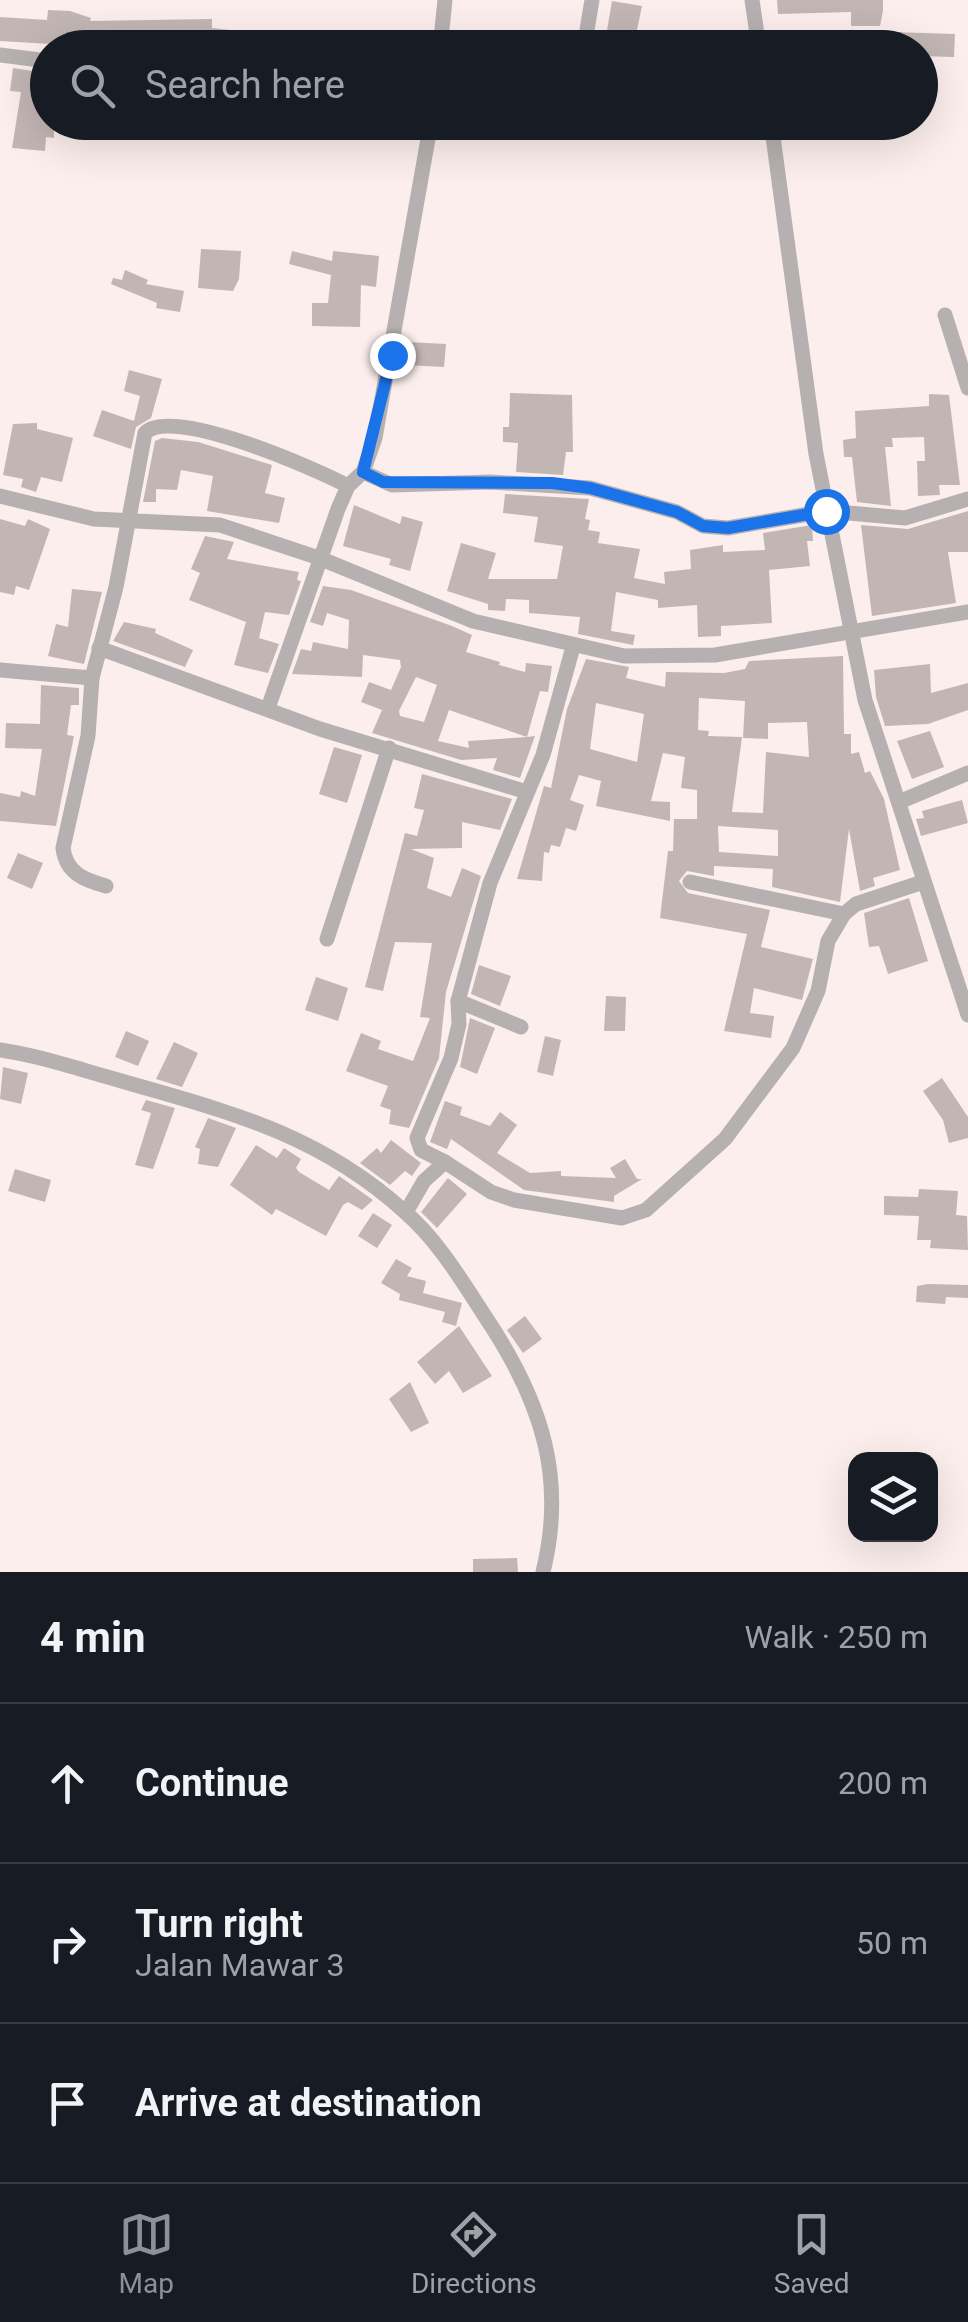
<!DOCTYPE html>
<html lang="en">
<head>
<meta charset="utf-8">
<style>
	body { margin:0; font-family:Roboto,sans-serif; background:#20242c; color:#f1f3f6 }
	.controls { position:absolute; right:30px; bottom:30px; display:grid; overflow:hidden; border-radius:20px; box-shadow:0 10px 40px #0002 }
	.controls button { width:90px; height:90px; display:grid; place-items:center; padding:0; border:0; border-bottom:2px solid #363941; background:#171b24; color:#f1f3f6; font:50px sans-serif }
	.stop { position:absolute; width:30px; height:30px; margin:-22px; border:8px solid #1a73e8; border-radius:50%; background:#fff }
	.stop.end { background:#1a73e8; border-color:#fff; box-shadow:0 2px 10px #0008 }
	.list { margin:0; padding:0; list-style:none }
	h2 { display:flex; justify-content:space-between; align-items:center; height:130px; margin:0; padding:0 40px; font-size:42px }
	h2 small { font-size:32px; font-weight:400; color:#9ea1a6 }
	.list li { display:grid; grid-template-columns:65px 1fr auto; gap:30px; align-items:center; box-sizing:border-box; height:160px; padding:0 40px; border-top:2px solid #363941 }
	.list b { display:block; font-size:38px; white-space:nowrap }
	.list p { margin:0; font-size:32px; white-space:nowrap; color:#9ea1a6 }
	.list em { font-size:32px; font-style:normal; color:#9ea1a6 }
	.icon { flex:none; width:55px; height:55px; fill:none; stroke:currentColor; stroke-width:2; stroke-linecap:round; stroke-linejoin:round }
	.map { position:relative; flex:none; width:968px; height:1572px; overflow:hidden }
	.search { position:absolute; background:#171b24; box-shadow:0 10px 40px #0002; left:30px; right:30px; top:30px; height:110px; display:flex; align-items:center; gap:25px; box-sizing:border-box; padding:0 35px; border-radius:55px; color:#9ea1a6; font-size:38px }
	.sheet { height:610px; background:#171b24 }
	nav { display:flex; justify-content:space-around; align-items:center; box-sizing:border-box; height:140px; border-top:2px solid #363941; background:#171b24; font-size:28px; color:#9ea1a6 }
	nav a { display:grid; justify-items:center; gap:5px }
	nav .on { color:#8c9099 }
	.map>svg:first-child { display:block }
</style>
</head>
<body>
<div class="map">
<svg width="968" height="1572" viewBox="0 0 968 1572">
	<rect width="100%" height="100%" fill="#fbeeec"/>
	<g fill="#c2b6b4" fill-rule="evenodd">
		<path d="M777,0H883V11L880,26H851V12L778,14Z"/>
		<path d="M612,1L642,6L637,30L656,34L654,48H604Z"/>
		<path d="M48,10L70,11L91,18L90,21L212,19V28L240,31L238,48H94L68,39L67,45L0,41V17L47,20Z"/>
		<path d="M891,32L955,34L954,57L920,56V48H891Z"/>
		<path d="M13,68L39,72L35,96H48V122H54V138L46,137L45,151L12,148L21,92L10,91Z"/>
		<path d="M201,249L241,251L239,279L233,291L198,288Z"/>
		<path d="M292,251L332,261L333,251L379,256L376,287L361,285L360,327L312,326V303H328L331,275L289,264Z"/>
		<path d="M125,270L148,280L146,284L184,291L180,312L156,308L157,303L111,284L113,278L122,280Z"/>
		<path d="M407,342L446,344L444,367L406,365Z"/>
		<path d="M129,370L162,379L151,418L136,427L131,449L93,436L102,410L134,421L140,396L124,391Z"/>
		<path d="M510,393L572,395L573,452H566L563,475L516,472L518,443L503,442V427H509Z"/>
		<path d="M929,394L949,395L960,485H939L940,495L918,496L917,461H925L924,437L892,438L893,447H885L891,506L857,502L852,457H844L843,440L856,438L855,411L929,406Z"/>
		<path d="M37,423V429L73,438L62,482L41,477L36,492L21,487L23,479L3,475L13,424Z"/>
		<path d="M162,438L198,442L272,465L265,493L285,498L279,523L207,511L213,476L181,470L177,490L156,489V502H143L155,441Z"/>
		<path d="M505,494L589,499L585,519L590,520L588,530L600,532L598,543L640,549L634,578L665,584L664,572L691,569L690,550L723,545V552L765,550L763,533L812,525L813,541H807L810,566L769,570L772,623L721,626V636L698,637L697,605L658,608V600L616,592L611,631L635,635L633,645L578,634L580,617L529,613V600L506,599L505,611L488,610V604L447,591L461,543L496,553L488,579H557L563,546L534,542L538,517L503,513Z"/>
		<path d="M354,505L400,524L402,516L423,522L410,571L389,565L391,559L343,546Z"/>
		<path d="M968,511V552H948L956,603L872,616L861,525L908,529Z"/>
		<path d="M0,519L25,526L28,519L50,529L29,590L16,586L14,595L0,592Z"/>
		<path d="M205,536L234,542L227,559L299,572L297,580L301,581L289,615L265,612L259,638L279,644L268,673L234,665L246,622L189,600L200,573L191,569Z"/>
		<path d="M323,586L351,590L452,626L472,635L466,652L500,662L499,665L525,672L526,663L552,666L548,692L540,691L527,737L535,736L520,778L493,770L497,758L461,760L372,733L382,710L361,702L369,682L391,690L401,667L400,660L363,655L362,677L292,674L301,649L311,651L313,642L348,649L349,620L327,613L323,626L310,622ZM416,677L437,685L424,722L400,716L399,711ZM449,710L527,737L468,741L469,748L438,741Z"/>
		<path d="M72,589L102,592L84,664L48,656L56,624L68,627Z"/>
		<path d="M124,622L156,629L155,633L193,650L185,667L113,641Z"/>
		<path d="M843,656L844,734H851V754L859,752L865,773L870,771L884,799L900,870L873,878L875,886L860,891L849,829L840,902L772,887L773,869L714,866V876L687,871L679,881L688,893L770,910L761,947L813,959L802,1000L754,988L750,1013L774,1016L771,1038L724,1031L747,934L660,918L668,851H673L674,819H697V790L681,788L685,757L663,753L651,801L670,802V821L596,806L601,781L579,775L570,800L584,805L576,831L566,828L560,847L551,845L549,853L544,852L542,881L517,879L544,786L551,788L567,709L586,659L629,667L626,678L665,687L666,672L724,673L745,669L749,661ZM699,698L745,701L743,738L768,739V723L807,722L809,757L766,752L763,813L732,812L742,737L708,736L709,731L698,730ZM596,703L644,714L637,762L590,749ZM718,826L778,830V856L719,852Z"/>
		<path d="M930,664L931,693L968,683V710L928,724L885,726L876,697L874,670Z"/>
		<path d="M41,685L79,688V705H71L67,735L74,736L56,826L0,821V793L20,797L21,791L35,796L42,749L5,748L6,723L40,724Z"/>
		<path d="M930,731L944,767L912,779L897,741Z"/>
		<path d="M334,747L362,755L347,803L319,794Z"/>
		<path d="M422,774L512,799L500,830L462,822V848L411,849L434,858L427,888L451,897L462,868L481,876L446,992L439,1058L409,1128L389,1124L391,1110L380,1106L388,1086L346,1071L361,1033L381,1041L378,1049L413,1061L430,1018L420,1017L432,943L395,942L383,991L365,987L405,833L417,836L424,810L414,808Z"/>
		<path d="M962,800L968,823L921,836L916,819L924,818L922,811Z"/>
		<path d="M18,853L43,863L32,889L7,878Z"/>
		<path d="M909,898L928,961L888,974L879,946L869,947L864,913Z"/>
		<path d="M479,965L511,976L500,1006L471,994Z"/>
		<path d="M316,977L348,988L338,1021L305,1010Z"/>
		<path d="M606,996L626,997L625,1031H604Z"/>
		<path d="M470,1018L495,1028L477,1074L460,1067Z"/>
		<path d="M126,1031L149,1041L138,1066L115,1057Z"/>
		<path d="M545,1036L561,1040L553,1076L537,1072Z"/>
		<path d="M174,1042L198,1053L182,1087L156,1079Z"/>
		<path d="M3,1067L28,1073L21,1104L0,1099Z"/>
		<path d="M942,1078L968,1117V1138L949,1143L943,1120L923,1091Z"/>
		<path d="M146,1100L175,1108L153,1169L135,1165L151,1113L141,1110Z"/>
		<path d="M445,1101L462,1107L460,1115L490,1126L500,1112L517,1125L497,1153L530,1173L561,1171V1176L616,1178L610,1168L625,1159L637,1179H642L614,1196V1202L524,1190L451,1139L447,1149L430,1142Z"/>
		<path d="M208,1118L236,1128L218,1167L198,1164L200,1149L195,1147Z"/>
		<path d="M391,1140L421,1163L412,1176L405,1171L390,1185L360,1163L377,1148L381,1153Z"/>
		<path d="M256,1145L277,1158L284,1148L301,1159L296,1168L299,1172L329,1190L339,1176L373,1200L362,1210L348,1202L343,1205L326,1236L276,1209L272,1215L230,1185Z"/>
		<path d="M15,1169L51,1180L45,1202L8,1191Z"/>
		<path d="M448,1178L467,1194L437,1228L421,1212Z"/>
		<path d="M919,1189L958,1191L956,1215L967,1216L968,1250L930,1248L931,1240H917L919,1216L884,1215V1196L918,1197Z"/>
		<path d="M373,1213L392,1225L377,1248L358,1236Z"/>
		<path d="M396,1259L412,1268L407,1276L426,1281L423,1293L462,1303L456,1326L442,1322L445,1312L399,1300L400,1294L381,1283Z"/>
		<path d="M928,1284L968,1285V1298L946,1297L945,1304L916,1302L917,1286Z"/>
		<path d="M525,1316L542,1339L523,1353L507,1330Z"/>
		<path d="M459,1326L492,1376L463,1393L449,1371L435,1384L417,1362Z"/>
		<path d="M410,1382L429,1423L411,1432L389,1399Z"/>
		<path d="M517,1558L518,1572H473V1559Z"/>
	</g>
	<g fill="none" stroke-linecap="round" stroke-linejoin="round">
		<g stroke="#b6b1b0" stroke-width="15">
			<path d="M752,0L759,48"/>
			<path d="M440,48L445,0"/>
			<path d="M584,48L592,0"/>
			<path d="M0,55L48,61"/>
			<path d="M771,122L816,454L865,700L968,1015"/>
			<path d="M945,315L968,388"/>
			<path d="M363,472L392,485L490,482L590,488L677,512L703,526L728,528L826,511L905,518L968,499"/>
			<path d="M0,496L94,519L220,525L319,558L473,621L624,656L715,655L968,612"/>
			<path d="M99,648L320,729L527,792"/>
			<path d="M0,670L92,678"/>
			<path d="M268,708L338,509L348,486L363,472L375,438L431,122"/>
			<path d="M899,802L968,773"/>
			<path d="M690,882L844,914"/>
			<path d="M106,886C84,880 66,873 63,848L88,736L92,678L116,587L145,433C171,405 316,469 348,486"/>
			<path d="M327,939L389,748"/>
			<path d="M458,1001L521,1027"/>
			<path d="M0,1050C41,1056 78,1069 118,1080C226,1111 318,1133 405,1212C441,1243 466,1288 492,1327C542,1405 566,1479 543,1572"/>
			<path d="M445,1162L491,1192L514,1200L622,1218L646,1210L725,1139L793,1048L818,991L828,941L844,914L856,904L923,882"/>
			<path d="M406,1212L424,1181L445,1162L421,1150L417,1138L451,1058L459,1024L458,1001L490,883L543,755L573,647"/>
		</g>
	</g>
	<g fill="none" stroke-linecap="round" stroke-linejoin="round">
		<path stroke="#1a73e8" stroke-width="12" d="M392,355L363,472L383,482L552,483L590,488L677,512L703,526L728,528L826,511"/>
	</g>
</svg>
<div class="controls">
<button><svg class="icon" aria-label="layers" viewBox="0 0 24 24"><path d="M12 4l9 5-9 5-9-5zM3 14l9 5 9-5"/></svg></button>
</div>
<div class="stop" style="left:826px;top:511px"></div>
<div class="stop end" style="left:392px;top:355px"></div>
<div class="search"><svg class="icon" aria-label="search" viewBox="0 0 24 24"><circle cx="10" cy="10" r="6"/><path d="M15 15l6 6"/></svg>Search here</div>
</div>
<section class="sheet">
<h2>4 min<small>Walk · 250 m</small></h2>
<ul class="list">
<li><svg class="icon" aria-label="ahead" viewBox="0 0 24 24"><path d="M12 20V5M6 11l6-6 6 6"/></svg><div><b>Continue</b></div><em>200 m</em></li>
<li><svg class="icon" aria-label="right" viewBox="0 0 24 24"><path d="M7 20v-9h11M14 6l5 5-5 5"/></svg><div><b>Turn right</b><p>Jalan Mawar 3</p></div><em>50 m</em></li>
<li><svg class="icon" aria-label="arrive" viewBox="0 0 24 24"><path d="M6 21V4h12l-3 4 3 4H6"/></svg><div><b>Arrive at destination</b></div></li>
</ul>
</section>
<nav>
<a class="on"><svg class="icon" aria-label="map" viewBox="0 0 24 24"><path d="M3 6l6-2 6 2 6-2v14l-6 2-6-2-6 2zM9 4v14M15 6v14"/></svg>Map</a>
<a><svg class="icon" aria-label="directions" viewBox="0 0 24 24"><path d="M12 3l9 9-9 9-9-9zM9 14v-3h6M13 9l2 2-2 2"/></svg>Directions</a>
<a><svg class="icon" aria-label="saved" viewBox="0 0 24 24"><path d="M7 4h10v16l-5-4-5 4z"/></svg>Saved</a>
</nav>
</body>
</html>
